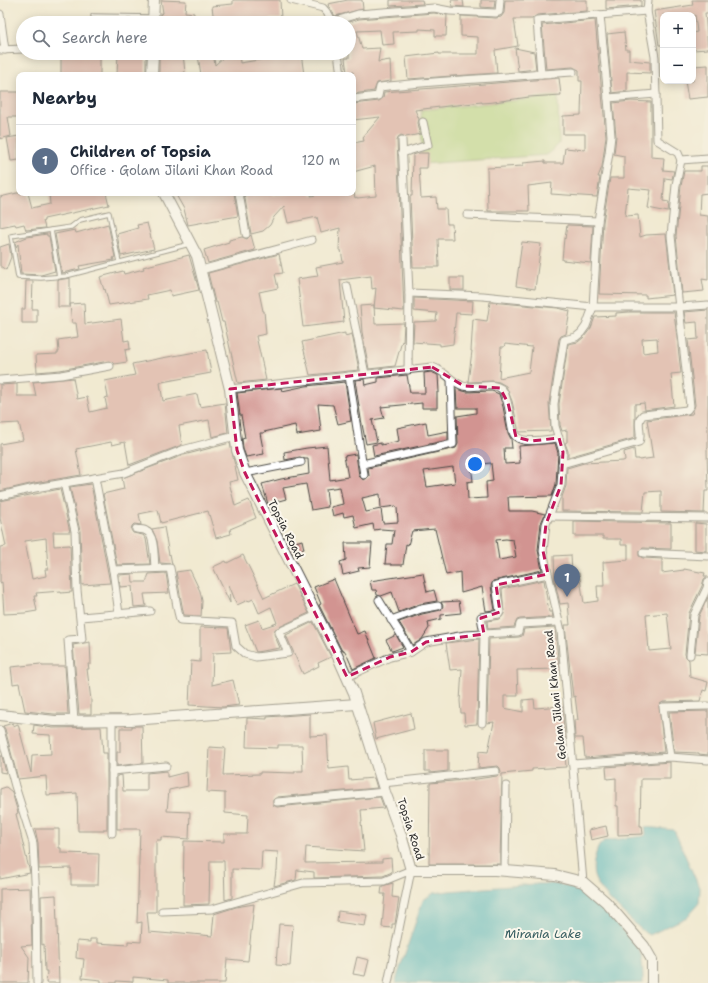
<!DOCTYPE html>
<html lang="en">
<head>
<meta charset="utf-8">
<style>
	body { margin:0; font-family:"Shantell Sans",sans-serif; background:#f6f6f7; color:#1f2937 }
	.controls { position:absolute; right:12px; top:12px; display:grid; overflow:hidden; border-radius:8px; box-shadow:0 2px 10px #0003 }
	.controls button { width:36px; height:36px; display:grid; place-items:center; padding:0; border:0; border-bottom:1px solid #e0e1e3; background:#fff; color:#1f2937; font:20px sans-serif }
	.you { position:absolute; left:475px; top:464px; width:14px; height:14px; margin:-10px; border:3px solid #fff; border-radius:50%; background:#1a73e8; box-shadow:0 0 0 6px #1a73e833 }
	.badge { display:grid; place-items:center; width:26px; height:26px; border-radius:50%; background:#0f766e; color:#fff; font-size:13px; font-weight:700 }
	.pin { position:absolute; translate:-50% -33px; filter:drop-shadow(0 1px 2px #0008) }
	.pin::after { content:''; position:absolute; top:21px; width:14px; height:12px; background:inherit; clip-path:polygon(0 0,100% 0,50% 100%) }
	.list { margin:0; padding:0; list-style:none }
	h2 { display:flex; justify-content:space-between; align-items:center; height:52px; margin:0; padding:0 16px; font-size:17px }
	h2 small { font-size:13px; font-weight:400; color:#747a83 }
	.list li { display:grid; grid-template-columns:26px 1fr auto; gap:12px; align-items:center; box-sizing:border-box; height:72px; padding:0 16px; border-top:1px solid #e0e1e3 }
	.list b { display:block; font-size:15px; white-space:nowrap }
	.list p { margin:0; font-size:13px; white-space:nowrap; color:#747a83 }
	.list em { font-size:13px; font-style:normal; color:#747a83 }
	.icon { flex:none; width:22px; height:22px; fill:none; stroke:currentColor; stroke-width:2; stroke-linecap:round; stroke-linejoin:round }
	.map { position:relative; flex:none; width:708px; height:983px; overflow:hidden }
	.search { position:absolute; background:#fff; box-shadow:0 2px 10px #0003; left:16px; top:16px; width:340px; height:44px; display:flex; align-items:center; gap:10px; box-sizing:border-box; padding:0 14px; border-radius:22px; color:#747a83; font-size:15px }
	.panel { position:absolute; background:#fff; box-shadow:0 2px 10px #0003; left:16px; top:72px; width:340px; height:124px; border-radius:8px }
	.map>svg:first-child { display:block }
</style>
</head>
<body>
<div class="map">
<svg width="708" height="983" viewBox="0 0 708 983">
	<rect width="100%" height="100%" fill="#fbf7ec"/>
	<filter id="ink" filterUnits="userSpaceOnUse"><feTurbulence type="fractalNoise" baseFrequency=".025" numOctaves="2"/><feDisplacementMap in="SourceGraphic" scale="8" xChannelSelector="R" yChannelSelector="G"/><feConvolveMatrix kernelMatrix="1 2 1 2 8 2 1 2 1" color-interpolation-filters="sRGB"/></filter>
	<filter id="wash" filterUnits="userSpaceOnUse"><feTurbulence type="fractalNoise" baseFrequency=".012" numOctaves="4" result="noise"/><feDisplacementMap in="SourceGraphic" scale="16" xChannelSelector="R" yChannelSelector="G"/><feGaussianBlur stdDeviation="0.9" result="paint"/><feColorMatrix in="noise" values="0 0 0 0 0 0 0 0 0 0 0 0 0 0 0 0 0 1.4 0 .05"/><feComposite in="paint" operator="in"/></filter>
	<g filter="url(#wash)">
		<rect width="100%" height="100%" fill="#f1ead1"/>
		<path fill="#afd27a" stroke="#6d7e52" d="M558,96L559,144L547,155L422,164L421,110Z"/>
		<g fill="#46b4c0" stroke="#387076">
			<path d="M645,827L674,830L696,880L700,890L699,903L687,917L650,935L645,933C632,921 602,895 596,881C592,874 593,864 595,857C597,850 598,845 604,841L644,836L646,834Z"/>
			<path d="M534,884C544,884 556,883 565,886C592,894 607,914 625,933C631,940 637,944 640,952C643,963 643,972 643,983H395L423,900L434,893L449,891Z"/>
		</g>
		<g id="blocks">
			<g fill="#d29491" fill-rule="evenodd">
				<path d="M161,0L186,1L185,12L194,13L193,23H162L160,14L163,13Z"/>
				<path d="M233,0H280L281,19H269V23H214L212,6L233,4Z"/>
				<path d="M348,0H362L363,9L335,16L329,7L328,4Z"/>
				<path d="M390,0H422L423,4L390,6Z"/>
				<path d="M451,0H463L464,7L452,6Z"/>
				<path d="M481,0H495L494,8L481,7Z"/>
				<path d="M505,0H587V11L537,15L532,19H514L518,46L495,50L497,73L408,79L406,57L439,53V54H478V37L461,36V16L496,18L501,17L504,13Z"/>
				<path d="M606,0H641V6L606,9Z"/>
				<path d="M692,0H708V13H705L708,49L693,50V33L697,32L695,15H663V45H659L654,11L693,5Z"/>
				<path d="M434,13L447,15L446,36H435V30L419,29V31L393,32L394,44L382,45L380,30L357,31L362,49L380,48L378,62L390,60L391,81L377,83L374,91L353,94V72L347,73L345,58H349V23H346L359,19Z"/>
				<path d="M595,20L606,136L602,167L598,177H600L597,197L551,194L552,183L528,186L529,211H488L487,168L523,166V163L545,161V163H563L565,148L585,150V134H563V116L581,115L582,81H579V70L573,67L546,69L542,25Z"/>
				<path d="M624,32L626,50H629V60L650,62V73L627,72V91L612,93L607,34Z"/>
				<path d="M515,48L534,52L536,69L518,71Z"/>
				<rect x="61" y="53" width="39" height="22"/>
				<path d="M118,53H146V75H117Z"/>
				<path d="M159,53H183L185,73L159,75Z"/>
				<path d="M213,53L215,65L226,55L239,54L240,63L271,58V53H301L304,75H201L198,55Z"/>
				<path d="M708,65V97L688,99L685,81H693V66Z"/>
				<path d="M559,78L561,95L529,97L494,102L482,103V102L415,110L419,119L418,123L420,134L406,137L401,135L398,137L397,140L404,311L374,308L376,288L372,289L371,276L340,280L344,322L303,327L297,279L318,276L316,267L343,262L341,250H339L340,228L321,233L317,217L288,223L284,206L274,217L270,225L263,231L251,234L244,193H272V195L312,193L311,196L323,193H354L355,198L357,197V198L376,196L375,166L353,172V143L364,141L363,137L380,117L353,120V104L379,101L383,98L384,92Z"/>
				<path d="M0,92H19V117H8L11,136L0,139Z"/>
				<path d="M631,101L651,102V157L664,158L663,170L674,171L672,179L665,178L663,201L669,202L668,212L648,208L651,190L628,188L625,216L638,215L640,237L646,235L666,234L673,295L646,298V295L599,294L603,222L610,178H624V156L614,154L616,136L613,103Z"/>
				<path d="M19,136V160L11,161L7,138Z"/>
				<path d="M419,153H428L427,168H419L421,198L436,197L437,209H446L447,224H452L453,239H438L439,267H413L410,196H412L413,155Z"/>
				<path d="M701,166H708V193L700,194L699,215L708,216V280L702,279L704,291L682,293L676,236L681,186L684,171H701Z"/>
				<path d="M17,193H28L32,208L50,204L49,193H106L109,205L44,219V221H43L45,228L26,230L24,224L16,226L15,224L0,227V197Z"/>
				<path d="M175,193H234L238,216L188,225L184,209Z"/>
				<path d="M147,223L154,249L121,256L117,234L138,228L137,225Z"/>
				<path d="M108,224L115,257L113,258L114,260L79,266L80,269L62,273L55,234L75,230L76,233Z"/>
				<path d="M567,225L593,226L591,263L562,260L564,238L565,239Z"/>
				<path d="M47,234V236H49L55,271L41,275L21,274L18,244L16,247L15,242L27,237Z"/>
				<path d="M251,235L255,250L208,263L204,250L229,242V240L242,237L247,239Z"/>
				<path d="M522,242L541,244L535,289L516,286Z"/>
				<path d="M9,244L11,257L6,270L0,266V247Z"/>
				<path d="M279,254L283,273L275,274L278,288L259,292L263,311H264L266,334L256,336L266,380L238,383L224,322H222L217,302H215L208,273Z"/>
				<path d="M189,255L199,290L171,296L170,290L147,295L148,299L109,305L105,289L104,290L100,277L123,271L124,274L144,269L143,267Z"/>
				<path d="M70,278V307H58V280Z"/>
				<rect x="450" y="278" width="14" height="12"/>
				<path d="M26,281H33L32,309H37V323H22V309H25Z"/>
				<path d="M414,298L473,301L472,314L456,313L453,344L440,346V344L413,342L414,322L436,321L437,313L414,311Z"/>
				<path d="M490,302L558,308L570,311L566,334L561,336L559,339L549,403L551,431L519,432L512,401L506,386L499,382L493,381L468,382L472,351H471L473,319L487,321ZM505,344L532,347L529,372L499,378L501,347H504Z"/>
				<path d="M84,303L85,324L121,319L124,341L129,340L130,349L125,350L127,362L114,364L109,361L60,370L37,372L36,355L57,354V352H59L58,340L78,337L76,323H72L70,304Z"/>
				<path d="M374,305L375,324L404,323L403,342L402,341L395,366L369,369L362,332L360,306Z"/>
				<path d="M708,310V448L707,449L708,491H705L704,513L661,512V491L645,492L643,512L562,511V497L566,486L567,468L584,463L623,461L625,460L624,452L634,449L635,459H639V460L653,458L647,420L692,414L695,405L688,340L698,339L697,322L686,323L684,312Z"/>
				<path d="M629,312H674L681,373L671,374L674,406L645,410L644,403L635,404V438L568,457V451L565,443L567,442V430L562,431L560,425L559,404L568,344L578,342L584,337L591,328L595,317L616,316V313ZM657,338L658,351L643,353L642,339Z"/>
				<path d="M345,333V336L352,334L359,370L310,375L302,342Z"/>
				<path d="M207,350L211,373L162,382L160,383L163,401L197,394L200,407L225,403L228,433L212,437L209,420L179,426L182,445L129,465L125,442L112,445L111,442L76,449L81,475L34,483L0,491V444L23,440L19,423L0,424V385L17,384V396H36L33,382L73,378L77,399L87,397L90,412L107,408L105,398L108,397L105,381L135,375L132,364L162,358Z"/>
				<path d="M431,372L438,375L439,392H437V408H422V403L381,407L384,418L372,420L377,442L366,444L361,419L355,380L364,379L365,385L378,382V378L407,375L410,393H425L424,373Z"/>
				<path d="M345,382L351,421L338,424L333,405L318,404L321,431L297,435L295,425L264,432V433H260L264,454L246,457L243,449L242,439L245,438L241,415H240L237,393L281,388L282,391L306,386Z"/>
				<path d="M456,389L467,392L492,391L499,394L503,407L508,433L511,439L512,448H504L505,464L520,463L519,446L555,443L558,453L556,484L552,496L508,497L509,511H532L545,514L541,523L538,550L542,570L493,581L491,586L495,610L486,611L482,587L461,593L460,572L446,575L435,529L412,531L408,545L406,544L403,565H391V564H385L387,544H392L394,530L381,529L374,530L373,524L356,528L353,515L344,517L343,513L333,516L331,507L343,504L340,487L326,489L328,507L311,510L306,484L283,488L286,499L268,504L262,484L281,479L309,474L308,459H305L300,457L285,460L284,452L307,448L327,446L330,480L348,477L344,456L356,454L359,476L362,479L364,480L369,476L368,468L456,448L458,444L457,416L476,413V408H457ZM491,463L493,481L486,482L487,498L468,499L467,482L473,481L471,465ZM453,467L455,483L427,487L424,471ZM380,494L381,508L396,506L397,508L398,522L383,523L381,509L366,512L362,498ZM506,539L513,540L516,557L499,560L496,540Z"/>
				<path d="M426,422L428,435L448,431V440L374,456L372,445L381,443V445L399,441L397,428Z"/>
				<path d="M230,443L238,480L229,482L235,506L249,500L256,518L230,529L231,534L216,538L208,511L161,523L158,510L139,514L141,525L134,524L132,526L131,530L133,533L143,535L146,539L150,564L117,565L103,494L124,489L122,478L184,455Z"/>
				<path d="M91,484L110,583L82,585L80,531L70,487Z"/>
				<path d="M60,489L70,532H53L54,546L70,545L72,592L61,593V591L36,593L37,596H34L37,611L25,613L4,614L2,582L0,583V547L6,546L0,518V501ZM46,538L48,569H45L46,576L32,579L25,541Z"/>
				<path d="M574,521L671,523V549L643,548L639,551V556L643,558L662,559V573L684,570V569L705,573L704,576H708L704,579L702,586L689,613L685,654L686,657L689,660L690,677L708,682L706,691L703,690L700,701L663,702L659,705L664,752L585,758L583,738H575L574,720H578L575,696L573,697L565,625H570L568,603L560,604L555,582L554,556L571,555L572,574L579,573L584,603L598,601L597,586H604L603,562L628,560V545H621V539H603V536H574ZM667,613L671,649L649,651L646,615Z"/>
				<path d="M695,523L706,524V551L695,550Z"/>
				<path d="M164,527L169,555L170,554L172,564L160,563L157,541L152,529Z"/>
				<path d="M302,540L304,549L293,553L289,544Z"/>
				<path d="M345,543H372L370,567L358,568L359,571L343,575L340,562L346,560Z"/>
				<path d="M243,555L264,598L294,584L309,613L275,629L274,634L280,648L256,652L245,625L259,620L262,628L277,623L271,607L259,613L253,599L249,601L248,600L237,605L229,585L230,603L213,567L226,561L227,563Z"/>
				<path d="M190,570L200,591L202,601L201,616L184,615L183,611L176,572Z"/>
				<path d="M166,573L169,593L144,594L146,606L134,607L132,586L120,587L119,575L132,574L133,582H146L149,574Z"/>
				<path d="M423,573L427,592L434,590L437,601L420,604L399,612L392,592L381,596L377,595L376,590H372L370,581Z"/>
				<path d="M334,579L357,634L365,631L376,658L353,669L346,653L344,650L342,651L319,605L321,604L314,587Z"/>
				<path d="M544,580L549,612H552L553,617L520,619L517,620L514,627L488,629L487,621L500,619L504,614L502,589Z"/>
				<path d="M708,597V654L695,653L699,616Z"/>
				<path d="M459,601L461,613L441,615V619L428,622L429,628L422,639L413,645L399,622L422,614L441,610L443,606L441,602Z"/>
				<path d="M313,622L331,657L318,663L319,666L303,674L286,635Z"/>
				<path d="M200,627L228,628L231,652L213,653L212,685L233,680L239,705L223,707L189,705L191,661L200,662Z"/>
				<path d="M555,627L559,669L517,670L518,696H504V708L523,712V700L534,699L535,708L562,706L565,739H564L566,767L532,769V771L502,774L500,864H429L430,783L477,779L497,776L501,773L500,768L498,766L478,768L479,751L488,752L494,722L487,723L489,639L519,637L522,636L524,629Z"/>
				<path d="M396,635L403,647L392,651L386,640Z"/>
				<path d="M479,639L477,724L465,725L464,713H461L460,701L462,669L450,670L446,643Z"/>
				<path d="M90,642L91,664H88L89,669H87L91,700V714H79L73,645Z"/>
				<path d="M41,664L42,666H65L68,714H54L25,711L19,683L13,684L11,667Z"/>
				<path d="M708,711V755L699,754V753L674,752L669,712Z"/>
				<path d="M411,713L414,729L376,739L373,723Z"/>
				<path d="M310,714V736L327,735L329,769L348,767L349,780L374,778L377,788L277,797L273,800V805L277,807L380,797L384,808L361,810L362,822H361L364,851L306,847L305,863L382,862V859L391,858L392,872L383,876L314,878V872L297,870L296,880L274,886L276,871H277L278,852L262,851L261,870L232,869V898L225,900L224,861H210L209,904L183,905L184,841L224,842V834H247L248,815L225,813V793L207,792L209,747L225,748L223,775L260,774V772L295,773V771H303L302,745H278V748L246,747L247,718L267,719V717Z"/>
				<path d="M13,723V726L18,724L31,773L32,755L51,754L50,735L33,734L34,725L53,728L101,727L103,753H107V829H104V831H78L77,793L47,795L46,776L18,779L5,729L3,726Z"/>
				<path d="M132,726H142L143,763L117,766V752H120V728H132Z"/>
				<path d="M425,750H448V771L430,773V771H425Z"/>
				<path d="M0,756H2L6,773L0,772Z"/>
				<path d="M670,762V779H641L640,826H642L643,834L618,835V806H616V778L607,779L606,767Z"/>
				<path d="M167,771V777L187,772L188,786L169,790L167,811L190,812L189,839L161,837V840H156V912H147L149,932L172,934V932L212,936L214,914L236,907L254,904L248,961L227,959L225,983H168V980L133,977V982L116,981V983H101V980L82,978L84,959L76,958L77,941L90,942V939H97V943L128,945V941L141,942L142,922L137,923L140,829H117V776L122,775L123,791H147V773Z"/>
				<path d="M6,787L12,792L18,813L16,814L30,873L0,879V789Z"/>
				<path d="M606,826L608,836L591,840L589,830Z"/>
				<path d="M35,829H59V848H61V853L99,854L98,885H71V868L39,869L38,843Z"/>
				<path d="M393,883L392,897L399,898L395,924H392V928L382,927L385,894H381L382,886Z"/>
				<path d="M30,888L32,945L21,946L29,957L28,983H0V889Z"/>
				<path d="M56,895L59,983H46L47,971H45L44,944L42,945L41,896Z"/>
				<path d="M338,911L367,915L365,926L337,922Z"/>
				<path d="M279,924L293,925L290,966L276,965Z"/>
				<path d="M357,957L369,960L365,976L353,974Z"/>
			</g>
		</g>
	</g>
	<g filter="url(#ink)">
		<use href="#blocks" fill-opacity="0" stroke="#494844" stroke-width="1"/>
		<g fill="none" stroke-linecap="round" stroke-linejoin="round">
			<g stroke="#494844" stroke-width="5.5">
				<g id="lane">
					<path d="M93,16L152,17"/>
					<path d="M51,230L59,277"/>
					<path d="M119,262L109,213L80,220L71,227L11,236L18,277L41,278L66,276L182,246L189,244"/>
				</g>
			</g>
			<g stroke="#494844" stroke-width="9">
				<g id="street">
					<path d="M291,0L323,8L329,15L333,23"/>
					<path d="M0,14L5,50"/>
					<path d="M332,22L358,14L434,8L450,11L496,13L499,12L500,0"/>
					<path d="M0,50L23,49"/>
					<path d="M338,53L341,75"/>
					<path d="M541,74L573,72"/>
					<path d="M608,98L656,94"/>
					<path d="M353,99L378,96L380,87C433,81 487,79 541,74L537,20L647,11"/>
					<path d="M402,140L409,293L408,370"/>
					<path d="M402,153L428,145L423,122"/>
					<path d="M681,160L708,158"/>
					<path d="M239,193L246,234"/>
					<path d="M467,215L598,221"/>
					<path d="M201,270L312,240"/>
					<path d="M347,286L365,374"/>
					<path d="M409,293L483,296L593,307H680L708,305"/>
					<path d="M349,376L364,475"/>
					<path d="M0,380L61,375L110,366"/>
					<path d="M230,389L432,367C444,370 451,382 463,386C474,389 492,382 500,388C504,390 505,395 506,398C510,409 510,421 513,432C517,446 547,439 559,438"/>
					<path d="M362,464L453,444L451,379"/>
					<path d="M562,464L639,442C643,433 635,422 643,415L687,410L690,406L671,236L676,185L681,160L678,153L657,140L655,57L647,11L648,0"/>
					<path d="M245,473L301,462"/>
					<path d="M95,478L113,570L119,614"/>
					<path d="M64,483L75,531L77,590L82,639L68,640L74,721"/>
					<path d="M0,496L35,488L124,473L182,450L235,436"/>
					<path d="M549,516L708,518"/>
					<path d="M136,529C139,530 144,529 146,531C155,534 154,559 155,568"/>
					<path d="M643,553L708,556"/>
					<path d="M113,570L170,568L178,612L180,620L232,623L236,646L245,654L256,657L288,653L279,632L317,615"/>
					<path d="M379,600C389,617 402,634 411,652"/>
					<path d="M81,617L150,611"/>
					<path d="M391,620L421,609L438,606"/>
					<path d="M690,655L694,615L707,588L708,582"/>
					<path d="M347,677L390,657L411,652L426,642L465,635L518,632L520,624L558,622"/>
					<path d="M112,720V833"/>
					<path d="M482,723L484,634L481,617L499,614L500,612L496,585L548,574"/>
					<path d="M0,730L15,786L33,843L36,899L37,983"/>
					<path d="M670,757L708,760"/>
					<path d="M573,764L670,757L663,707L708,706"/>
					<path d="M112,771L166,766"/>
					<path d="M383,783L496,771"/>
					<path d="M277,802L385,792"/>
					<path d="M505,871L506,786"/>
					<path d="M583,882L561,631L543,551L546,524L561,485L563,452L555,426L554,404L564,340L576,337L581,333L586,326L593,307L598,221L609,153L611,136L608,98L600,15"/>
					<path d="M162,911L212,909L303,883L384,881L411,870"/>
					<path d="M388,983L411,870"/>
				</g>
			</g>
			<g stroke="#494844" stroke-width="12">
				<g id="secondary">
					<path d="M153,23L154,0"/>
					<path d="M152,75L153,53"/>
					<path d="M164,193L197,256L230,389L237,450L245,473L338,657L354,693L385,792L401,835L411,870H495L555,875L583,882L606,902L644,946L652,960V983"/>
					<path d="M0,715L55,721L131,720L357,704"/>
				</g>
			</g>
			<use href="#lane" stroke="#fff" stroke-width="3.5"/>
			<use href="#street" stroke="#fff" stroke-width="7"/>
			<use href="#secondary" stroke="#fff" stroke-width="10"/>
		</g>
	</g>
	<path d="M0 0H708V983H0ZM432,367L464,386L500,388L508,403L516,437L531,441L559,438L563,452L561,485L546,524L543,551L548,574L496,585L500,612L481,618L484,634L426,642L411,652L390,657L347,677L245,473L237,450L230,389Z" fill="#f1ead1" fill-opacity=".55" fill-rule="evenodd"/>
	<path fill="none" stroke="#c2185b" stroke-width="3" stroke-dasharray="8 5" stroke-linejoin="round" d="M432,367L464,386L500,388L508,403L516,437L531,441L559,438L563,452L561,485L546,524L543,551L548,574L496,585L500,612L481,618L484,634L426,642L411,652L390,657L347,677L245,473L237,450L230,389Z"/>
	<g text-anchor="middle" stroke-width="4" stroke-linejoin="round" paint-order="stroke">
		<g font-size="11" fill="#2b2b2b" stroke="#fbf7ec">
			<text transform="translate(286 529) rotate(63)" y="4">Topsia Road</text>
			<text transform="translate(555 695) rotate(-96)" y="4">Golam Jilani Khan Road</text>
			<text transform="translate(411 829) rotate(72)" y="4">Topsia Road</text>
		</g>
		<g font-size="12" font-style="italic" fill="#345b5f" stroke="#fbf7ec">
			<text x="543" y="938">Mirania Lake</text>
		</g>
	</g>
</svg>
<div class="controls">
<button>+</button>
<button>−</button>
</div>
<div class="you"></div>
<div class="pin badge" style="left:567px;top:597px;background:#5c6f8a">1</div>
<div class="search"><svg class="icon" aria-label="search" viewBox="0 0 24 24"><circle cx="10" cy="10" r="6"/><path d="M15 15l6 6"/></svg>Search here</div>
<section class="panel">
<h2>Nearby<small></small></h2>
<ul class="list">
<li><span class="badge" style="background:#5c6f8a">1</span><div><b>Children of Topsia</b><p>Office · Golam Jilani Khan Road</p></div><em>120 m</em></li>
</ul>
</section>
</div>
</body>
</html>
